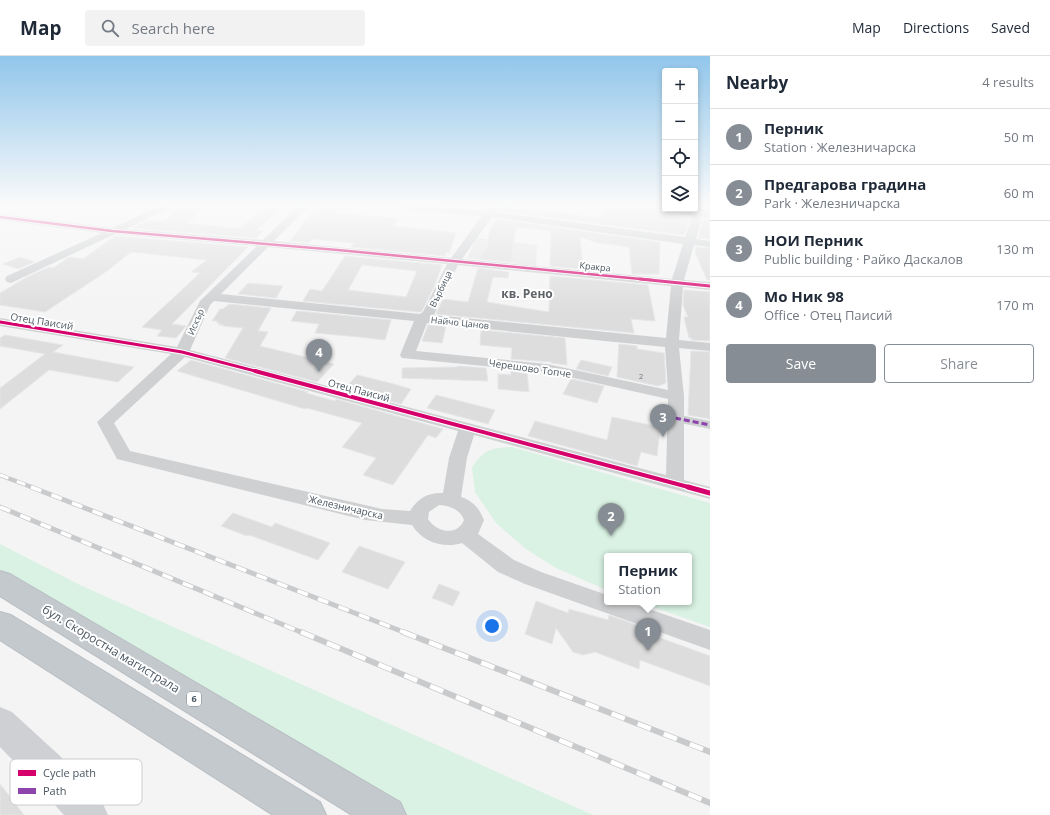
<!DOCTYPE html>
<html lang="en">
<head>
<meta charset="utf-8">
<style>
	body { margin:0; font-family:"Open Sans",sans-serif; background:#f2f2f3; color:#1f2937 }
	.controls { position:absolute; right:12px; top:12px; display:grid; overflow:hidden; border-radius:4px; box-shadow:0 2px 6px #0003 }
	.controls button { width:36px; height:36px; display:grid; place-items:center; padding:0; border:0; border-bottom:1px solid #e0e1e3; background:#fff; color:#1f2937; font:20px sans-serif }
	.you { position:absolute; left:492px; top:570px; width:14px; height:14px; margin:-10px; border:3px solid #fff; border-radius:50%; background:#1a73e8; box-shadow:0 0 0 6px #1a73e833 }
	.badge { display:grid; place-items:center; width:26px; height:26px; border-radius:50%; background:#868d94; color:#fff; font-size:13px; font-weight:700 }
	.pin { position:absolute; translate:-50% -33px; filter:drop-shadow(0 1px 2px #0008) }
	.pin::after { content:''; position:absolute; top:21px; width:14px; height:12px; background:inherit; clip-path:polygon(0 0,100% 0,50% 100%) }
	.popup { position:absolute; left:604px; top:497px; width:88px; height:52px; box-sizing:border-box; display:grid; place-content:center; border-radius:4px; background:#fff; filter:drop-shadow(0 1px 3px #0005); font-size:13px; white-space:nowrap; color:#747a83 }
	.popup b { font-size:15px; color:#1f2937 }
	.popup::after { content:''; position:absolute; left:50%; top:100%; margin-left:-8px; border:8px solid transparent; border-top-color:#fff }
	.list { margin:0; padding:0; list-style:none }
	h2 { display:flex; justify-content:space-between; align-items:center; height:52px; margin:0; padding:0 16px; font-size:17px }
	h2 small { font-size:13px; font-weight:400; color:#747a83 }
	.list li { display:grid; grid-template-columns:26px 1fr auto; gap:12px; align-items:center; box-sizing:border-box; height:56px; padding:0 16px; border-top:1px solid #e0e1e3 }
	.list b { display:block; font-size:15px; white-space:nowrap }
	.list p { margin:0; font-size:13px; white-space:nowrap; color:#747a83 }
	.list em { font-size:13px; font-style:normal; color:#747a83 }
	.actions { display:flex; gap:8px; padding:12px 16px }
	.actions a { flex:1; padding:9px 0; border:1px solid #868d94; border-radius:4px; text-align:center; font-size:14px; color:#868d94 }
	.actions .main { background:#868d94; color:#fff }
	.icon { flex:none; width:22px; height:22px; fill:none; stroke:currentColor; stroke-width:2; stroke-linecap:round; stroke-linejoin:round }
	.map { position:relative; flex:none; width:710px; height:759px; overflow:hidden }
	header { display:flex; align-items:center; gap:24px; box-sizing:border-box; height:56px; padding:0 20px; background:#fff; border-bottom:1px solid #e0e1e3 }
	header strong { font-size:19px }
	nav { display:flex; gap:22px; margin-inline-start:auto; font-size:14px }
	.search { width:280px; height:36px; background:#f2f2f3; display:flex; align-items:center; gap:10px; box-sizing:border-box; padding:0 14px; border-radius:4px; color:#747a83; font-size:15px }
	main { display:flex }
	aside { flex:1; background:#fff }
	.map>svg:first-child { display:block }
</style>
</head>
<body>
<header>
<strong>Map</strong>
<div class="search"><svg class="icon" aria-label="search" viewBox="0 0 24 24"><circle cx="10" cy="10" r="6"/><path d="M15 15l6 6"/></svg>Search here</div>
<nav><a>Map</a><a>Directions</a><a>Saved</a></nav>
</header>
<main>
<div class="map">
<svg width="710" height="759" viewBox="0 0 710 759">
	<rect width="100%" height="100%" fill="#f4f4f4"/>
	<path fill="#e6e5e6" d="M477,182L537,189L536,210L467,202Z"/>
	<g fill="#d9f2e3">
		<path d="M512,391L710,447V571L639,546H689V500H607V534L556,512L526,493L496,467L475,436L472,412C483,394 491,392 512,391Z"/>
		<path d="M0,488L80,529L593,759H408L337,718L93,568L0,514Z"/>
	</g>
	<g fill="#ddddde" stroke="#e5e6e7" fill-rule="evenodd">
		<path d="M182,150H206L187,167L240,173L265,150H282L256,175H263L256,182L132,172L146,165H164Z"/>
		<path d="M318,150H342L336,157L397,162L393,170L456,177L449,197L446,196L445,200L351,191L354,187L312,183L309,187L290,185Z"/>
		<path d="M505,150H542L539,154L597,162L609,150H630L668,157L665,160L689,165L684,179L501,155Z"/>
		<path d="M496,163L660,186L659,218H632L629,191L599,187L580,181L583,213L550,210L551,175L516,171L511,206L480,203L483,194L486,195L490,173Z"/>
		<path d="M703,163H710V183L698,182Z"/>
		<path d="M115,180L248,191L172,268L186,270L176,282L157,280L162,274L142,271L200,217L191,216L207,204L131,196L107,215L45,256L0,249V237L27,221L49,211L53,212L69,201L83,203Z"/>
		<path d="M696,191L710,192V224H707L695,196Z"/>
		<path d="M345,200L442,209L434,231L422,255L420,256L303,245L310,233L322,235ZM362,209L417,215L406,241L348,234Z"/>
		<path d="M20,201L35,206L18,213L3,208Z"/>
		<path d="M478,212L509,216L508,222L493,221L487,246L549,256L550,220L648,229L655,265L631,263L634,277L436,258L443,243L468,246Z"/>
		<path d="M248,227L283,230L276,242L238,238Z"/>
		<path d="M684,234L710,236V285L691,284L692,282H689L684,261H688L683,249Z"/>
		<path d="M229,248L271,252L258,275L268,276L260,290L334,308L317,326L225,302L243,272L223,270L224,269H219L220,267H217L218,265H212L220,253H223Z"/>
		<path d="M297,255L391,264L385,284L360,281L315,277L319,268L291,265Z"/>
		<path d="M428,269L446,270L442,287L422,285Z"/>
		<path d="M481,274L565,282L567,309L551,307L552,306L511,303L512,292L480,289Z"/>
		<path d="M5,279L63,289L53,296L134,311L118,326L49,314L0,353V332L45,298L0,290V282Z"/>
		<path d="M619,288L637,290V293L664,297L666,327L658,330L617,321Z"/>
		<path d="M691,295L710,296V363L688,359Z"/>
		<path d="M191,304L308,336L306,337L335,345L336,343L443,373L436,382L428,379L393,429L363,419L376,402L342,391L362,367L307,352L305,353L177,315Z"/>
		<path d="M581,304L612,311L608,320L576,313Z"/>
		<path d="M457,310L486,312L488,325L402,322V312L457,311Z"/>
		<path d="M511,314L527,316L529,336L498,333V318L511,319Z"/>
		<path d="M357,319L390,327L411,333L401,348L345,333Z"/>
		<path d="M571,323L604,330L597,347L563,338Z"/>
		<path d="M436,339L495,354L488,368L427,352Z"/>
		<path d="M612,361L660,371L657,400L641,396L637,410L528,380L535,365L607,384Z"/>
		<path d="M233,457L272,471L275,467L330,487L318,504L249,479L247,480L221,470Z"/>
		<path d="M359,490L405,506L388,533L342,516Z"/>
		<path d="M439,528L460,536L453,550L432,542Z"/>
		<path d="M536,545L568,557L569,553L608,564L609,559L645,572L644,576L710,600V630L640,604L639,613L595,596L583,599L573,596L556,572L552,588L525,578Z"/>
		<path d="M0,728L24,759H0Z"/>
	</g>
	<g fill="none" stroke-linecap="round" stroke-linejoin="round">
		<g stroke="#b9bec3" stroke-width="2">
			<g id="trunk">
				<path d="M0,515L10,518L400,746L406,759H352L0,540Z"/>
				<path d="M0,556L11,559L320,746L326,759H273L0,584Z"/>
			</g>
		</g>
		<path fill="#ced0d2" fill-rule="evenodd" d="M675,358L710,365V373L671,365L669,362L671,359Z"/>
		<path fill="#ced0d2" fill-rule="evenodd" d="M160,150H173L126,173L263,184L298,150H309L274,185L451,202L482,160L396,153L391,150H432L486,155L490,150H500L495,156L685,181L693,157L698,154L701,155L703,157L696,183L710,185V191L694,189L684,224L710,226V234L683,231L679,284L710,287V295L679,292L684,340V424L710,431V443L474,379L467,402L461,441C473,445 479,452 484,464L478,478L514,504L541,516L607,539V546H628L710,574V594L525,528L498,516L462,487C444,493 422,486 412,469L365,464L117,403L97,366L171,298L0,270V262L177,291L200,245L257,190L115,178L11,227L7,226L5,223L7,220L102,177L0,164V158L112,172ZM492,161L683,188L672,223L462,203ZM268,191L447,208L423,256L420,258L221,238ZM458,209L671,230L666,282L434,259ZM214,245L414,265L400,299L402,302L547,316L668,343L666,419L190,294L210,249ZM427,267L665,291L668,334L547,308L416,295ZM185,301L458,375L449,402L443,437C428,436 417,443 410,455L382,453L130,395L114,367ZM439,449C450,450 460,453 464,464C457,481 436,476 428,463L429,456Z"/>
		<g fill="#ced0d4" fill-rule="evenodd">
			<path d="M695,152L710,154V162L675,157L671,156L669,153Z"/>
			<path d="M0,651L12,656L60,700L102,746L108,759H64L34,726L0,691Z"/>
		</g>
		<use href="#trunk" fill="#c4c9cd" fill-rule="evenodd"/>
		<g stroke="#c9cacc" stroke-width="4.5">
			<path id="rail-far2" d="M0,419L34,432"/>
		</g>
		<g stroke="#c9cacc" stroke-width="5">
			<g id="rail-far1">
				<path d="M31,431L406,577"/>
				<path d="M0,451L303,577"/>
			</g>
		</g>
		<g stroke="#c9cacc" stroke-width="6">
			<g id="rail">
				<path d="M301,576L710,747"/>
				<path d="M403,576L710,696"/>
			</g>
		</g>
		<use href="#rail-far2" stroke="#fff" stroke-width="3" stroke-dasharray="9" stroke-linecap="butt"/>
		<use href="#rail-far1" stroke="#fff" stroke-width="3.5" stroke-dasharray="11" stroke-linecap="butt"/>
		<use href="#rail" stroke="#fff" stroke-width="4.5" stroke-dasharray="14" stroke-linecap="butt"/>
		<path stroke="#8e44ad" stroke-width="3" stroke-dasharray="6 3" stroke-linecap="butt" d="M675,362L710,369"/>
		<g stroke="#fff" stroke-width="4">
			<path id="cycleway-far3" d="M0,161L112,175L338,194L651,224"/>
		</g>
		<g stroke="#fff" stroke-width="5">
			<g id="cycleway-far2">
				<path d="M640,223L710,230"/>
				<path d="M0,266L182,296L259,316"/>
			</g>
		</g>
		<g stroke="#fff" stroke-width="6">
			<path id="cycleway-far1" d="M255,315L692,432"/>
		</g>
		<g stroke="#fff" stroke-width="8">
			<path id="cycleway" d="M688,431L710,437"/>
		</g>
		<use href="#cycleway-far3" stroke="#d6006c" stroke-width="2.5"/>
		<use href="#cycleway-far2" stroke="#d6006c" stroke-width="3"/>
		<use href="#cycleway-far1" stroke="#d6006c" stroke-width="4"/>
		<use href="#cycleway" stroke="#d6006c" stroke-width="5"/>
	</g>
	<linearGradient id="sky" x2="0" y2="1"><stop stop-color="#91c6eb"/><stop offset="0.58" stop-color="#fafafa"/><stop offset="1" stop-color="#fafafa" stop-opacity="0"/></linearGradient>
	<rect width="710" height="257" fill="url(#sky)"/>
	<g text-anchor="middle" stroke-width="4" stroke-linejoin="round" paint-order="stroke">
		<g font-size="8" fill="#707881">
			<text x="641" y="323">2</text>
		</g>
		<g font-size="9" fill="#4a5661" stroke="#fff">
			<text transform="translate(595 211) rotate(6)" y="3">Кракра</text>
			<text transform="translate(441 233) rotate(-64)" y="3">Върбица</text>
			<text transform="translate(196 266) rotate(-66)" y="3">Искър</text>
			<text transform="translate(460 267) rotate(6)" y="3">Найчо Цанов</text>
		</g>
		<rect fill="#fff" stroke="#808990" stroke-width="1" x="187" y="636" width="14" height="14" rx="3"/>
		<g font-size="9" font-weight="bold" fill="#4a5661">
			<text x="194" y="646">6</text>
		</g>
		<g font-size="10" fill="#4a5661" stroke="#fff">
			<text transform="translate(42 265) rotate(9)" y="4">Отец Паисий</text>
			<text transform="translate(530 312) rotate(8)" y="4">Черешово Топче</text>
			<text transform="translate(359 334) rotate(15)" y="4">Отец Паисий</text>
			<text transform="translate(346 451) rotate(13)" y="4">Железничарска</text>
		</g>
		<g font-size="12" font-weight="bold" fill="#5f6368" stroke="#fff">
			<text x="527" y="242">кв. Рено</text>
		</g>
		<g font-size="12" fill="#4a5661" stroke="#fff">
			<text transform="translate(111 593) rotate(31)" y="4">бул. Скоростна магистрала</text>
		</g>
	</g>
	<rect x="10" y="703" width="132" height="46" rx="6" fill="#fff" stroke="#c9ccd0" stroke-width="1"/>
	<rect x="18" y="714" width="18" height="6" fill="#d6006c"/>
	<rect x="18" y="732" width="18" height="6" fill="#8e44ad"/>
	<g font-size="11" fill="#4a5661">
		<text x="43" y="721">Cycle path</text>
		<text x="43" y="739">Path</text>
	</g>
</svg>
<div class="controls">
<button>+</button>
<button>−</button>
<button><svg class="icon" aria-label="locate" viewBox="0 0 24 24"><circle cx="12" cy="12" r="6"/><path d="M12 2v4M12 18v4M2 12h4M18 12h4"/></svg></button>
<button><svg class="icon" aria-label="layers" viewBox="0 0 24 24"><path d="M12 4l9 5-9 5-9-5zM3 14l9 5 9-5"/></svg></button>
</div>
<div class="you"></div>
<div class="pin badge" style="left:648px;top:595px">1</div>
<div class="popup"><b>Перник</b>Station</div>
<div class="pin badge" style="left:611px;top:480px">2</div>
<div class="pin badge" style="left:663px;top:381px">3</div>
<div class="pin badge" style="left:319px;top:316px">4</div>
</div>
<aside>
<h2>Nearby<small>4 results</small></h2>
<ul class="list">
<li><span class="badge">1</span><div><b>Перник</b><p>Station · Железничарска</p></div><em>50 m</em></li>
<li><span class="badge">2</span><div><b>Предгарова градина</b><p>Park · Железничарска</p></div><em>60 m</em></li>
<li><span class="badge">3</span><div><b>НОИ Перник</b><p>Public building · Райко Даскалов</p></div><em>130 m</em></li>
<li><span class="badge">4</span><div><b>Мо Ник 98</b><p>Office · Отец Паисий</p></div><em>170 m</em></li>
</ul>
<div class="actions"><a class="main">Save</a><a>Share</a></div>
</aside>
</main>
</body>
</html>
